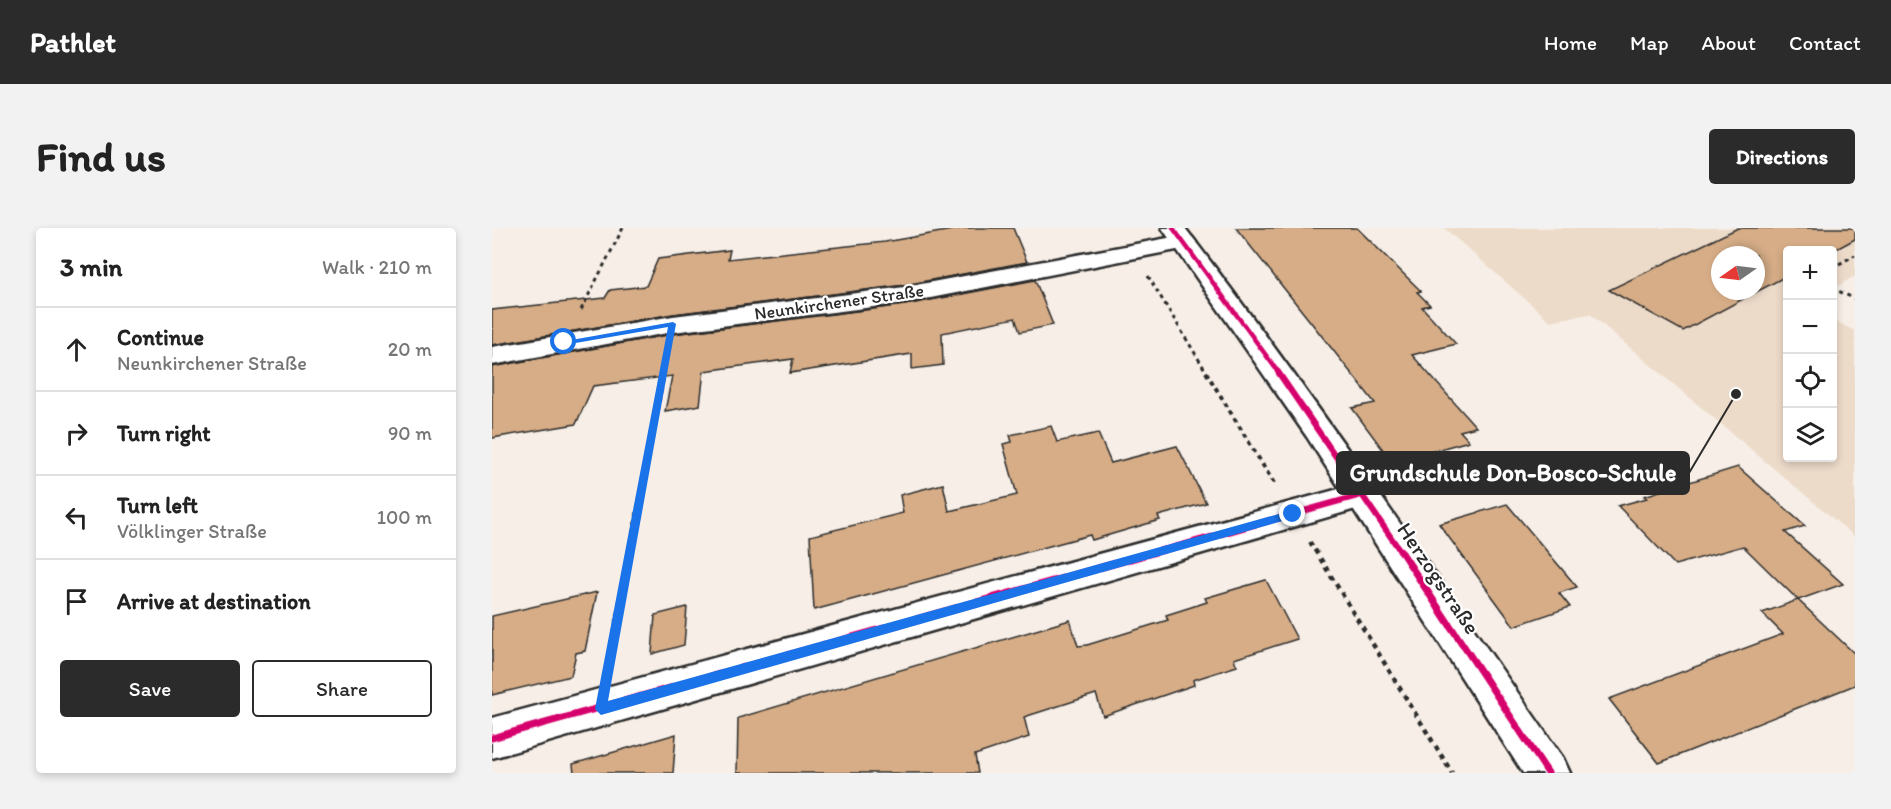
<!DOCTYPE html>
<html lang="en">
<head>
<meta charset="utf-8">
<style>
	body { margin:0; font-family:Itim,sans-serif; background:#f2f2f2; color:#222 }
	.controls { position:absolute; right:18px; top:18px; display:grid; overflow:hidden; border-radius:6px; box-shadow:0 3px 9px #0003 }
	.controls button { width:54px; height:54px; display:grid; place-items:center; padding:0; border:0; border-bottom:2px solid #e0e0e0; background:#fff; color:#222; font:30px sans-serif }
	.compass { position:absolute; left:1219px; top:18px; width:54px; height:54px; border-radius:50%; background:#fff; box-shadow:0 3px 9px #0003; rotate:256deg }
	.stop { position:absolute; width:18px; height:18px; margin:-14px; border:4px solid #1a73e8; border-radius:50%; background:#fff }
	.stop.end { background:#1a73e8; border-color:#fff; box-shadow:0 2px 6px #0008 }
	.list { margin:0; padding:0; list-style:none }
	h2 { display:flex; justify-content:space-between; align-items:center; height:78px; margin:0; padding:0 24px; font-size:26px }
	h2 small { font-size:20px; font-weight:400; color:#767676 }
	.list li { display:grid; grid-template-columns:39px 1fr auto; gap:18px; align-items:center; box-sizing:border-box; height:84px; padding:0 24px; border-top:2px solid #e0e0e0 }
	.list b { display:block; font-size:22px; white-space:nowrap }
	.list p { margin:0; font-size:20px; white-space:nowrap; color:#767676 }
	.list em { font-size:20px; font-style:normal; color:#767676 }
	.actions { display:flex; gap:12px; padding:18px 24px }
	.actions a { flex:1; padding:14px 0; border:2px solid #2b2b2b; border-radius:6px; text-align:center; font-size:21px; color:#2b2b2b }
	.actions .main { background:#2b2b2b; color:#fff }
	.icon { flex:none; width:33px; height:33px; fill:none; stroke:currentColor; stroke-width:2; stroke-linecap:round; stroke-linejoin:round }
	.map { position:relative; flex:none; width:1363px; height:545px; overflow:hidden; border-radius:6px }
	header { display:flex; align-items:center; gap:36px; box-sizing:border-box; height:84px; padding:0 30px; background:#2b2b2b; color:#fff }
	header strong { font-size:28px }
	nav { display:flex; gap:33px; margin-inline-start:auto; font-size:21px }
	.intro { display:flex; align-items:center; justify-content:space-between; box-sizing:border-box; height:144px; padding:0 36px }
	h1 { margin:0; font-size:42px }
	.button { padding:15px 27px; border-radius:6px; background:#2b2b2b; color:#fff; font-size:21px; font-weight:700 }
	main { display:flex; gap:36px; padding:0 36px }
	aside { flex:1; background:#fff; border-radius:6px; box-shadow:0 3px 9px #0003 }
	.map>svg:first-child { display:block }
</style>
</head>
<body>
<header>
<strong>Pathlet</strong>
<nav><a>Home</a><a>Map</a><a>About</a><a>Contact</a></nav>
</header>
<div class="intro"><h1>Find us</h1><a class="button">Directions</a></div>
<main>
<aside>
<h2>3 min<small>Walk · 210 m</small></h2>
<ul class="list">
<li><svg class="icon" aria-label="ahead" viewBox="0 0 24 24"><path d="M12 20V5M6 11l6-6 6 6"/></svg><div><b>Continue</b><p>Neunkirchener Straße</p></div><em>20 m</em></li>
<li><svg class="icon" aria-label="right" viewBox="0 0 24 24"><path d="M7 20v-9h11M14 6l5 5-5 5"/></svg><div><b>Turn right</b></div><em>90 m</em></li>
<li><svg class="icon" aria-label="left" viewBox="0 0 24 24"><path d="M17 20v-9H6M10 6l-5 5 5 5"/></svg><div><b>Turn left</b><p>Völklinger Straße</p></div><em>100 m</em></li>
<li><svg class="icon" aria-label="arrive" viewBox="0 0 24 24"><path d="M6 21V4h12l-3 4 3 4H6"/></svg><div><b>Arrive at destination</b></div></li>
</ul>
<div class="actions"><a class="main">Save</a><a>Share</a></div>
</aside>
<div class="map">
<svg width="1363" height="545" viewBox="0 0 1363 545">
	<rect width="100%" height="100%" fill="#f7efe7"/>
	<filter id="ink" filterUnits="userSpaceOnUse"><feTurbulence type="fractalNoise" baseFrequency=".0167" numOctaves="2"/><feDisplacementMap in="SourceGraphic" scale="12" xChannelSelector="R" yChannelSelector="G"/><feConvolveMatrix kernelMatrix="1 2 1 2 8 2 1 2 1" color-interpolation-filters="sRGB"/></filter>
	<g filter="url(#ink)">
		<path fill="#eddbca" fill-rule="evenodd" d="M952,0H1363V48L1341,61L1340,22H1296V230H1340L1341,92L1363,103V309L1098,86L1058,93ZM1228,27H1264V63H1228Z"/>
		<g fill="#d6ad87" stroke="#2b2b2b" stroke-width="1.5" fill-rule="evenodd">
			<path d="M471,0H521L535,34L413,57L181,86L0,117V82L113,70L118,62L154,58L166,31L238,22L236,31L393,14Z"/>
			<path d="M744,0H865L929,63L925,64L938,77L930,79L964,116L920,127L984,199L968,203L977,213L900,234L860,180L883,175Z"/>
			<path d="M1246,0H1363V11L1341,23L1296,22V47L1191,103L1117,62ZM1228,27H1264V63H1228Z"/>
			<path d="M543,52L561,97L528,104L523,90L450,105L451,137L420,141V126L298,145L301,131L212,143L208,177L173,183L180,148L101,158L84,196L0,210V139L181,106L413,77Z"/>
			<path d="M559,198L565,214L606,205L619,235L685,218L714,275L666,288L668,292L600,312L598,307L322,382L318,308L411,285L408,267L451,256L457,283L525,267L511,216L520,214L518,207Z"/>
			<path d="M1246,239L1313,298L1293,304L1351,356L1306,372L1363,426V457L1167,535L1117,471L1291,406L1270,385L1306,372L1251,318L1183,337L1126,278L1155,270L1152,268Z"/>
			<path d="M1015,276L1085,359L1067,365L1078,379L1022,398L947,296Z"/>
			<path d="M774,352L805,411L742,431L745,438L701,452L702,457L611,488L604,466L532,489L537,509L483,527L486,545H245L246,490L578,392L586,418L595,417L676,392L674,387L715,374L713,370Z"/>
			<path d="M105,364L93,423L84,425L79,448L0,467V388Z"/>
			<path d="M195,379L192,417L160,426L163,387Z"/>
			<path d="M184,506L181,545H82L81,536Z"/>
		</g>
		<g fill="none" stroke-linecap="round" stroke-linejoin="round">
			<g stroke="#2b2b2b" stroke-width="5">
				<g id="minor">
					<path d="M692,7L700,9L704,14L700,19L413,75L181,104L0,137V119L181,88L413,59Z"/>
					<path d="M869,255L881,258L885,267L881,276L0,530V490Z"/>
				</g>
			</g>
			<g stroke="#2b2b2b" stroke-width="5">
				<path id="tertiary" d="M670,0H693C825,172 947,352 1071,530L1078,545H1031L815,209Z"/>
			</g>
			<g stroke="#2b2b2b" stroke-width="3" stroke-dasharray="4 4" stroke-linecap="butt">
				<path d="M1340,40L1363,27"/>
				<path d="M656,48L715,145"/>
				<path d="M1340,60L1363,71"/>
				<path d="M89,82L131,0"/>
				<path d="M171,145L175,125"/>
			</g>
			<g stroke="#2b2b2b" stroke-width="4" stroke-dasharray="4.5 4.5" stroke-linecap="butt">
				<path d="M714,144L783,257"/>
				<path d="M818,314L824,324"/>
				<path d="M138,324L172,144"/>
			</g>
			<g stroke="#2b2b2b" stroke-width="4.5" stroke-dasharray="5 5" stroke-linecap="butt">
				<path d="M823,322L960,545"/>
				<path d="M117,436L138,322"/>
			</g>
			<use href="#minor" fill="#fff" fill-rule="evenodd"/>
			<use href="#tertiary" fill="#fff" fill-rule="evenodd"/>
			<g stroke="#fff" stroke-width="8">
				<path id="cycleway-far2" d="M681,0L787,145"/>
			</g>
			<g stroke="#fff" stroke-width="10">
				<g id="cycleway-far1">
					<path d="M786,144L909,324"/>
					<path d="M665,324L869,267"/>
				</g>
			</g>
			<g stroke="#fff" stroke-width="10">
				<g id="cycleway">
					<path d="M908,322L1056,545"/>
					<path d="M0,510L671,322"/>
				</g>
			</g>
			<use href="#cycleway-far2" stroke="#d6006c" stroke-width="4.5"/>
			<use href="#cycleway-far1" stroke="#d6006c" stroke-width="6"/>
			<use href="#cycleway" stroke="#d6006c" stroke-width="7"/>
		</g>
	</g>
	<path fill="#1a73e8" d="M181,94L184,96L116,473L801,282L806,286L801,290L109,487L103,481L176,99L72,117L68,114Z"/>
	<g text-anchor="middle" stroke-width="4.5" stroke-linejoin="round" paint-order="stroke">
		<g font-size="18" fill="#2b2b2b" stroke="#fff">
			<text transform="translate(347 74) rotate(-8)" y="6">Neunkirchener Straße</text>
		</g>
		<g font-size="22" fill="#2b2b2b" stroke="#fff">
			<text transform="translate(947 350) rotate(56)" y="8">Herzogstraße</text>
		</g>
	</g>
	<path fill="none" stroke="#2b2b2b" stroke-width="2" d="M1244 166L1197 245"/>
	<circle fill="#2b2b2b" stroke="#fff" stroke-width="2" cx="1244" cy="166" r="6"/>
	<rect fill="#2b2b2b" stroke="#2b2b2b" stroke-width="2" x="845" y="224" width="352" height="42" rx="6"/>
	<g font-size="24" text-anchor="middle" font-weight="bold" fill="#fff">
		<text x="1021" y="253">Grundschule Don-Bosco-Schule</text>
	</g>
</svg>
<div class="controls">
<button>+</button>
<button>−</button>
<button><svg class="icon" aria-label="locate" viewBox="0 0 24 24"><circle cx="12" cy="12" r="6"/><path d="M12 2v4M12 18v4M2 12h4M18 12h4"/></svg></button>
<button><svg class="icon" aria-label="layers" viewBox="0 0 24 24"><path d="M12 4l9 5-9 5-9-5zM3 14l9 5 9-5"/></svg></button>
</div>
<svg class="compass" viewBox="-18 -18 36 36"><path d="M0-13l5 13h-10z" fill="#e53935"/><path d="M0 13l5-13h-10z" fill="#767676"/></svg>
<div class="stop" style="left:72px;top:114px"></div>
<div class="stop end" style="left:801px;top:286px"></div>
</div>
</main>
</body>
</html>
